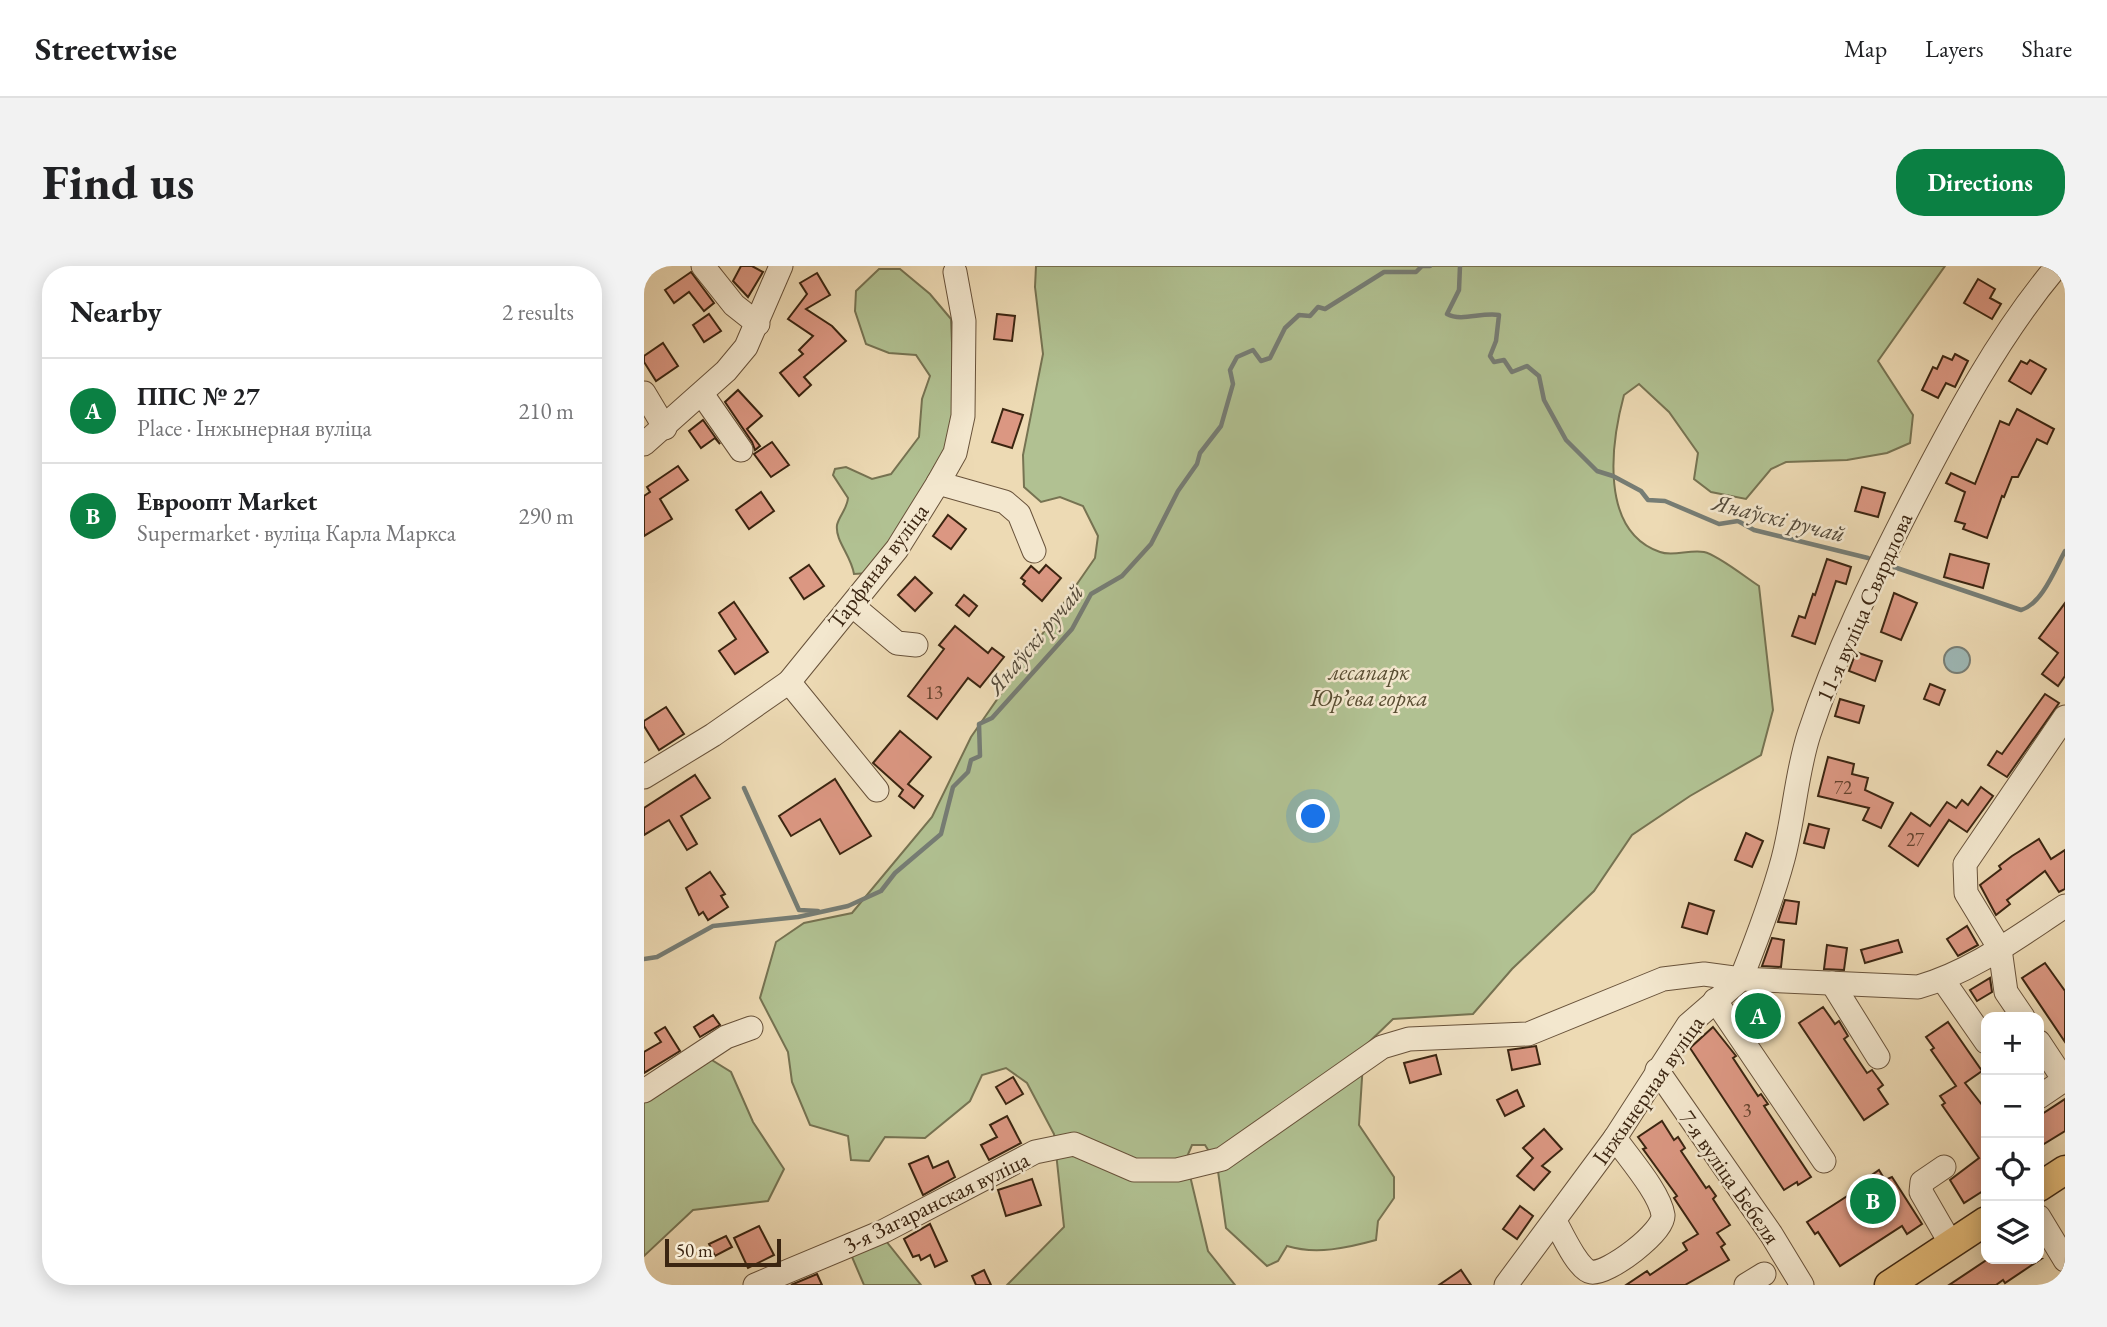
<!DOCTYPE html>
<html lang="en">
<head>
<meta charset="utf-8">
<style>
	body { margin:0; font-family:"EB Garamond",serif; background:#f2f2f2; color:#202124 }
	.controls { position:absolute; right:21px; bottom:21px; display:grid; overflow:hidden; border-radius:14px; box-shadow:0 4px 18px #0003 }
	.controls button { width:63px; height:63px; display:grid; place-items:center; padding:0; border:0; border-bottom:2px solid #e0e0e0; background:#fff; color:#202124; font:35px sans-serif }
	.scale { position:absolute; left:21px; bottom:18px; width:116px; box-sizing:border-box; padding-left:7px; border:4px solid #3b2511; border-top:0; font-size:19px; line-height:24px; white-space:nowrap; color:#3b2511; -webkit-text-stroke:5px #f3e7ce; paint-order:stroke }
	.you { position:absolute; left:670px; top:551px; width:24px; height:24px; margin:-18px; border:5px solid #fff; border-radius:50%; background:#1a73e8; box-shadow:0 0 0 10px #1a73e833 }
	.badge { display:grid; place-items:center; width:46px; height:46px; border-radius:50%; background:#0b8043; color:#fff; font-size:23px; font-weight:700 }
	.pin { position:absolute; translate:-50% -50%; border:4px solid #fff; box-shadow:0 2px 7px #0006 }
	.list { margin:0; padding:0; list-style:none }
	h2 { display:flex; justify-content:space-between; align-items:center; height:91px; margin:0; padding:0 28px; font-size:30px }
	h2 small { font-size:23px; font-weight:400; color:#757577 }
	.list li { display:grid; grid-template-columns:46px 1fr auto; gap:21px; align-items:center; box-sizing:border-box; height:105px; padding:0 28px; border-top:2px solid #e0e0e0 }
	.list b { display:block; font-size:26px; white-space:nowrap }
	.list p { margin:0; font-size:23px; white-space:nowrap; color:#757577 }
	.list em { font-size:23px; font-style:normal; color:#757577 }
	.icon { flex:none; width:38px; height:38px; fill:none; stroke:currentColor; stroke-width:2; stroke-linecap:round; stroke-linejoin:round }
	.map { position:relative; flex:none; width:1421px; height:1019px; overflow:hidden; border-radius:28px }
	header { display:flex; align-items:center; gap:42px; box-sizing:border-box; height:98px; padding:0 35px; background:#fff; border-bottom:2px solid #e0e0e0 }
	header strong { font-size:33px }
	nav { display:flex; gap:38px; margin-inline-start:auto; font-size:24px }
	.intro { display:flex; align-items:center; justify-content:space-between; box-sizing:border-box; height:168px; padding:0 42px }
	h1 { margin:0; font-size:49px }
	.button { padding:18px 32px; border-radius:28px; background:#0b8043; color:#fff; font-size:24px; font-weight:700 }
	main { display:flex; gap:42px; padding:0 42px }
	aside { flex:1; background:#fff; border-radius:28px; box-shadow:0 4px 18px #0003 }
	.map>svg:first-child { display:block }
</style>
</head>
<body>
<header>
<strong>Streetwise</strong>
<nav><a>Map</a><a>Layers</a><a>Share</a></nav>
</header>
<div class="intro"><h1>Find us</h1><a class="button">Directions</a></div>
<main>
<aside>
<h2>Nearby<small>2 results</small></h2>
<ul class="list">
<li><span class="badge">A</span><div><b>ППС № 27</b><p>Place · Інжынерная вуліца</p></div><em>210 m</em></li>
<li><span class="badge">B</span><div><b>Евроопт Market</b><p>Supermarket · вуліца Карла Маркса</p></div><em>290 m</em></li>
</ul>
</aside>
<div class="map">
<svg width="1421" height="1019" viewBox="0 0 1421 1019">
	<rect width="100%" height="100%" fill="#eddab4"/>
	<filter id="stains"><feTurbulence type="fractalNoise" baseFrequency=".00286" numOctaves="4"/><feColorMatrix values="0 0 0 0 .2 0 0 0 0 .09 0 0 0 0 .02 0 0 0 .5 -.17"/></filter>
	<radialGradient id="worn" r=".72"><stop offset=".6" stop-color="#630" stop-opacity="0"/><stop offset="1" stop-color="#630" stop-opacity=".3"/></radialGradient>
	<g fill="#b1c192" stroke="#767352" stroke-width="2">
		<path d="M392,0H1301L1234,95L1269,149L1266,177L1243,187L1203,194L1142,196L1127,203L1102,233L1067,226L1050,213L1054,187L1025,146L995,118L980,129C967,177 955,265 1016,286C1029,291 1046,283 1060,286C1074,289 1101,311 1115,320L1129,444L1117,489L1046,530L988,569L950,625L868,703L829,748L749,753L720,781L715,859L750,911V932L734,955L732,974C703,982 672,989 643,980L634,995L623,1000L582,962L573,898L561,879H548L542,893L564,985L591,1019H363L420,961L410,868L383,817L362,802L338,809L326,835L281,872L241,871L225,895L207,894L204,870L166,859L148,816L144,786L116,732L132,676L160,657L208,647L288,551L327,471L451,292L454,270L439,240L416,231L397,236L380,221L379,189L399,88L391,21Z"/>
		<path d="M235,3H256L286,28L307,53L311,150L302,192L226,307L210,308C207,289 191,275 193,259C195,250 203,243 204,232L189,209L191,203L202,201L228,213L247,208L275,171L278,133L286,110L272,89L245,87L222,78L211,45L212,25Z"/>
		<path d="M63,791L87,806L109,856L140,903L124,935L49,944L0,990V831Z"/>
		<path d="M242,975L277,1019H220L205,984Z"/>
	</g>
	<circle fill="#9db8b7" stroke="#767d75" stroke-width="2" cx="1313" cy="394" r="13"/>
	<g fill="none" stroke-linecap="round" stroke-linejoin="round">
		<g stroke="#767d75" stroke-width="4.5">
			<path d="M816,0L815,24L803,48C818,56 837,46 855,49L852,75L846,90L850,96L860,94L868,106L883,100L895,110L900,134L922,174L953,205L969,210L997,225L1004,234L1021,235L1075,258L1094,255L1110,264L1224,292"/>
			<path d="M1247,300L1377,344C1398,338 1411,303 1421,285"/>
			<path d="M100,522L155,644L174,645"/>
			<path d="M0,693L13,691L69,660L154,651L204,640L237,625L251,607L297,568L309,521L324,506L327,494L336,490L335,458L348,452L428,363L447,328L478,310L507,278L534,225L553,198L556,187L577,160L589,118L586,104L593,91L609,84L617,95L626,92L641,62L655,49L666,50L674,41L681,43L740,6H772L778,0H786"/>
		</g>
	</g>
	<g fill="#db9782" stroke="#3b2511" stroke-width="2">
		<path d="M97,0H108L119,6L104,31L89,15Z"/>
		<path d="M47,6L70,37L60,45L45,26L30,37L21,24Z"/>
		<path d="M173,7L186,29L162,43L188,60L202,75L160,111L167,119L155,130L136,107L159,88L155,84L169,70L144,53L163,28L156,17Z"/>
		<path d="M1334,13L1351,23L1346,32L1357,38L1348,53L1320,37Z"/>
		<path d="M65,48L77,65L60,76L49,59Z"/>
		<path d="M353,48L371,50L368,75L350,73Z"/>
		<path d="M19,77L34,100L12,115L0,96V90Z"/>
		<path d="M1311,88L1324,95L1311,121L1302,117L1294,132L1278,124L1289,101L1293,103L1299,90L1308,94Z"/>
		<path d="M1386,94L1402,103L1387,128L1365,115L1377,95L1383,98Z"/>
		<path d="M94,124L118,150L103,163L116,180L111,184L108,176L81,136Z"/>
		<path d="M359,143L379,149L368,182L348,176Z"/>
		<path d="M1373,143L1410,163L1403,178L1393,173L1374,211H1368L1360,231L1358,230L1343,272L1319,263L1321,258L1311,255L1321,226L1302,217L1307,207L1331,218L1356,155L1365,159Z"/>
		<path d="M59,154L76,178L71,172L57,182L45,165Z"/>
		<path d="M128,176L145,199L127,211L110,188Z"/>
		<path d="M34,200L44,214L16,233L28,253L0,270V230L6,226L3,221Z"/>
		<path d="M1218,221L1241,227L1234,251L1211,245Z"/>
		<path d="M117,226L130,245L105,263L92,244Z"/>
		<path d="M304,249L322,263L307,283L289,270Z"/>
		<path d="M1306,288L1345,298L1339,322L1300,311Z"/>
		<path d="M1183,293L1207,301L1202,318L1192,315L1171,378L1148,370L1155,350L1161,352L1169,328L1171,329Z"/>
		<path d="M165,299L180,320L160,333L146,312Z"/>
		<path d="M402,299L417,312L398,335L379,318L381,315L377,312L387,300L395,307Z"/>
		<path d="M271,311L288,327L271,345L254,329Z"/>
		<path d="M1250,327L1273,337L1257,374L1237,366Z"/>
		<path d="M320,329L333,340L325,350L312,339Z"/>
		<path d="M90,336L124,386L91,408L75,385L92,373L75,347Z"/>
		<path d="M1421,337V410L1414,420L1398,408L1414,387L1395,372Z"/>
		<path d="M311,360L344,387L348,382L360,391L336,421L324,412L293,453L264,430L300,383L295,379Z"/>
		<path d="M1212,386L1238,395L1231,415L1205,405Z"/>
		<path d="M1286,418L1301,424L1295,439L1280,433Z"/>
		<path d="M1401,428L1415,437L1363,511L1344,499L1353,485L1358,488Z"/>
		<path d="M1196,433L1220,440L1215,457L1191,450Z"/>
		<path d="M22,441L40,468L15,484L0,460V455Z"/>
		<path d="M256,465L287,491L264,518L279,530L270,542L255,530L259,524L229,497Z"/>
		<path d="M1184,491L1210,498L1208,508L1224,512L1221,524L1249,537L1237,562L1219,554L1225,542L1174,530Z"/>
		<path d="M51,509L66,532L37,550L53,578L43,584L25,554L0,569V542Z"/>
		<path d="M191,513L227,570L196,588L176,553L147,570L135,550Z"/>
		<path d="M1337,521L1349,530L1323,566L1305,554L1274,600L1245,580L1267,547L1286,560L1303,536L1312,542L1318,534L1324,539Z"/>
		<path d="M1165,558L1185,563L1180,582L1160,577Z"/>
		<path d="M1102,567L1119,575L1108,601L1091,594Z"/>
		<path d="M1395,573L1407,593L1421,584V623L1415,626L1401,605L1363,634L1366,638L1352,649L1336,619L1357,603L1355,600L1368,590Z"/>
		<path d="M66,606L81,628L77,630L84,641L64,654L59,646L55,649L42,622Z"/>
		<path d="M1141,634L1155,636L1152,658L1134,656Z"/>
		<path d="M1045,637L1070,645L1063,668L1038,661Z"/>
		<path d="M1323,660L1334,679L1314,690L1303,673Z"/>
		<path d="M1128,672L1140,674L1137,701L1118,700Z"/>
		<path d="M1254,674L1258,686L1221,697L1217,684Z"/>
		<path d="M1183,679L1203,682L1200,704L1180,703Z"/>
		<path d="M1401,697L1421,725V776L1378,712Z"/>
		<path d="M1346,712L1348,726L1333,735L1326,724Z"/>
		<path d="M1179,741L1191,758L1195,755L1204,770L1200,773L1223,807L1228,804L1239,819L1234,823L1244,838L1220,854L1155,757Z"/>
		<path d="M69,749L76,759L56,771L50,761Z"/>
		<path d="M1304,756L1338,805L1321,817L1342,844V923L1320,937L1306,914L1335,892L1298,839L1301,837L1296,830L1312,820L1287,784L1290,782L1282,771Z"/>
		<path d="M21,761L36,785L0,807V786L17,776L11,767Z"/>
		<path d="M1069,761L1092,790L1089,792L1114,830L1117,828L1124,838L1120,840L1167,911L1154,919L1153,916L1140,924L1046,782Z"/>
		<path d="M892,780L896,798L868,804L864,784Z"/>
		<path d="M792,789L797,808L766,817L760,797Z"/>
		<path d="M369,811L379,828L362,838L352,821Z"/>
		<path d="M873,824L880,840L861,850L853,834Z"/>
		<path d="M1421,833V865L1395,881V850Z"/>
		<path d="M363,850L377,877L345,894L337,879L353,871L346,859Z"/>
		<path d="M1018,855L1030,874L1034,871L1041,882L1037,885L1062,922L1065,920L1072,930L1069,933L1086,959L1073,967L1081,978L1077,981L1085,994L1041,1019H982L1003,1005L1006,1009L1043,984L1039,977L1054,968L1030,932L1033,930L999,883L1002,882L994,871Z"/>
		<path d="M900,863L918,883L898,900L906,906L890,924L873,910L889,892L879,882Z"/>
		<path d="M284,890L289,902L304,895L311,911L279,929L265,898Z"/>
		<path d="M1235,904L1241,914L1248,911L1278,958L1263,968L1258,960L1196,1000L1174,966L1171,968L1163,956L1228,914L1225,911Z"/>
		<path d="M388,913L397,939L362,950L354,924Z"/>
		<path d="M876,940L889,950L873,973L859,963Z"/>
		<path d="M286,958L303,995L291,1001L286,989L277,994L275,989L269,991L260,973Z"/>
		<path d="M115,960L130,989L104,1002L90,972Z"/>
		<path d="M82,970L88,981L71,990L65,978Z"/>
		<path d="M1344,993H1397L1361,1017L1359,1014L1352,1019H1305Z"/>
		<path d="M340,1004L347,1019H332L328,1010Z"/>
		<path d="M817,1004L827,1019H795Z"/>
		<path d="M173,1008L178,1019H147Z"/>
	</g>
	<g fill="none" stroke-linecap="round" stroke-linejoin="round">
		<g stroke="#68523a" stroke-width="25">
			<g id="minor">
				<path d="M59,0L90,39L114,58"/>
				<path d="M0,127L21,162"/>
				<path d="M58,128L97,184"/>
				<path d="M0,178L82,105L102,81L137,0"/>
				<path d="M294,217L361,236L375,248L390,285"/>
				<path d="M209,340L253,377L272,379"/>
				<path d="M145,416L233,524"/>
				<path d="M0,511L69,469L145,416L253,283L294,217L311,187L319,150L320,55L311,6"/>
				<path d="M1299,714L1342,776"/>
				<path d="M1188,717L1234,791"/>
				<path d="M1071,734L1180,895"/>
				<path d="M1379,751L1362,726L1356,683L1322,627L1321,598L1421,451"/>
				<path d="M1395,776L1420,814L1395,831"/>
				<path d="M1013,804L1127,968L1158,1019"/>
				<path d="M0,825L82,771L107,762"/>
				<path d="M1300,901L1278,916L1277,926L1307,978"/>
				<path d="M1395,951L1421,994"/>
				<path d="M911,955C917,966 935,1005 947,1006C964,1009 1021,965 1019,949C1016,927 984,891 971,872"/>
				<path d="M111,1019L240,965L391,886L430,878L490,904H533L578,893L738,781L765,773L884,768L1019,713L1060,708L1097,713C1113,673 1128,634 1139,593C1150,552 1152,508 1165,468C1192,386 1229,311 1268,235C1310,154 1354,70 1413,0"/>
				<path d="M862,1019L971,872L1044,759L1097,713L1274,721C1328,706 1375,670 1421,640"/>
				<path d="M1102,1019L1120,1008"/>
			</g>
		</g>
		<g stroke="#3b2511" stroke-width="31">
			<g id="major">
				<path d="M1395,921L1421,904"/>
				<path d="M1245,1019L1342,955"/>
			</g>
		</g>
		<use href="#minor" stroke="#f3e7ce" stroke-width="23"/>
		<use href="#major" stroke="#e6bd7a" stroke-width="28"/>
	</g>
	<g text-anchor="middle" stroke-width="5" stroke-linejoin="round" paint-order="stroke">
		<g font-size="19" fill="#63422d">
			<text x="290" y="433">13</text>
			<text x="1199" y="528">72</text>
			<text x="1271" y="580">27</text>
			<text x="1103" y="851">3</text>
		</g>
		<g font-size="23" fill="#3b2511" stroke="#f3e7ce">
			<text transform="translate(234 300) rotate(-53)" y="8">Тарфяная вуліца</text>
			<text transform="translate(1220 341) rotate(-66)" y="8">11-я вуліца Свярдлова</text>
			<text transform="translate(1004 824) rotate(-55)" y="8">Інжынерная вуліца</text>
			<text transform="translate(1086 911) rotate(55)" y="8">7-я вуліца Бебеля</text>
			<text transform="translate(292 936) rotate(-26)" y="8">3-я Загаранская вуліца</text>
		</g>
		<g font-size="23" font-style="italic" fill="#584c31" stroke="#f3e7ce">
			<text x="725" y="414">лесапарк<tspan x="725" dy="26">Юрʼева горка</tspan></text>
		</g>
		<g font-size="24" font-style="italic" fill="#544a3a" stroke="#f3e7ce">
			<text transform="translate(1135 252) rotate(14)" y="8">Янаўскі ручай</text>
			<text transform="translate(391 373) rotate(-50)" y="8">Янаўскі ручай</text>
		</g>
	</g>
	<rect width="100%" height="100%" filter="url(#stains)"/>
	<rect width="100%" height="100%" fill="url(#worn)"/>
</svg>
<div class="controls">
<button>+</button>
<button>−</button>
<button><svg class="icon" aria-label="locate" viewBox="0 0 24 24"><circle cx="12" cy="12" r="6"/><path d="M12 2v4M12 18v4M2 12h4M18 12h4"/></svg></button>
<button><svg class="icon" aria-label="layers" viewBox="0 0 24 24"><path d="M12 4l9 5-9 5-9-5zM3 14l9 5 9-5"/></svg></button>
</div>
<div class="scale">50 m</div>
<div class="you"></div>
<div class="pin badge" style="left:1114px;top:750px">A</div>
<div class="pin badge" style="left:1229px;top:935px">B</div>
</div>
</main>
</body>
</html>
